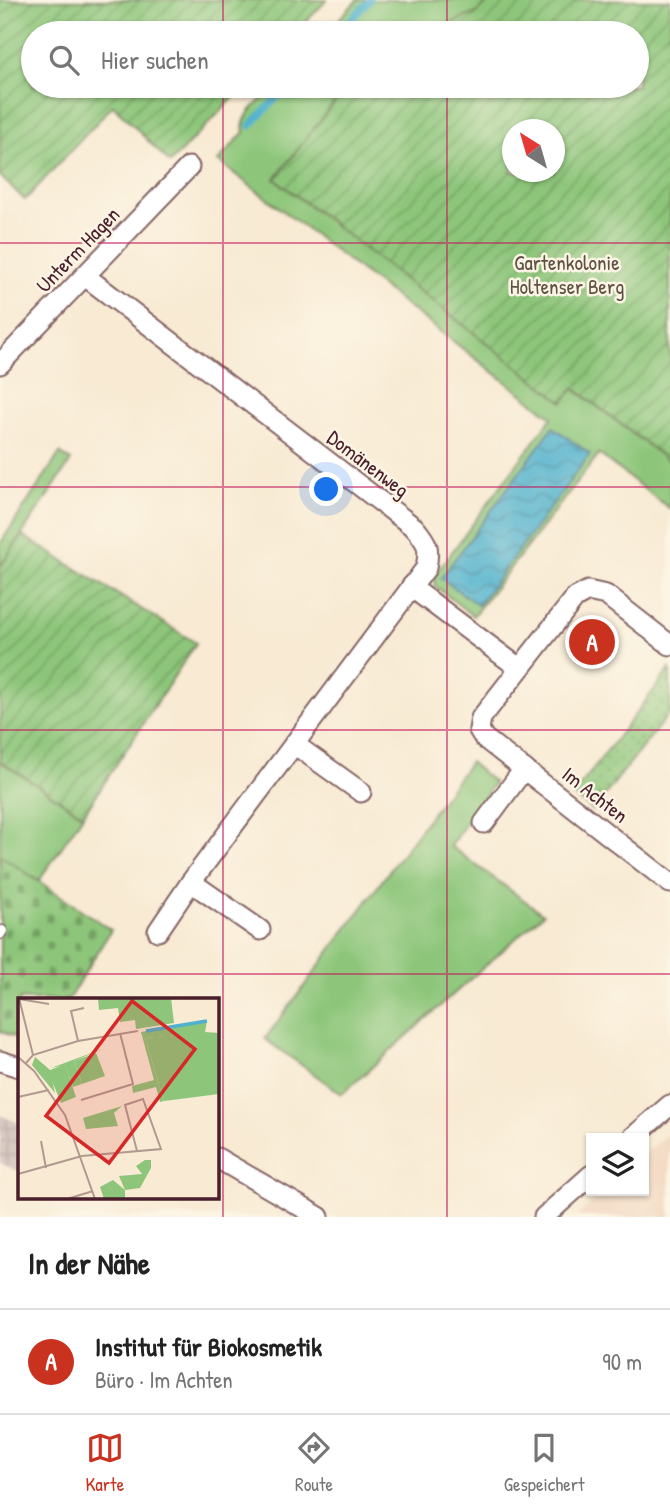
<!DOCTYPE html>
<html lang="de">
<head>
<meta charset="utf-8">
<style>
	body { margin:0; font-family:"Patrick Hand",sans-serif; background:#f2f2f2; color:#222 }
	.controls { position:absolute; right:21px; bottom:21px; display:grid; overflow:hidden; border-radius:0px; box-shadow:0 2px 5px #0004 }
	.controls button { width:63px; height:63px; display:grid; place-items:center; padding:0; border:0; border-bottom:2px solid #e0e0e0; background:#fff; color:#222; font:35px sans-serif }
	.compass { position:absolute; left:502px; top:119px; width:63px; height:63px; border-radius:50%; background:#fff; box-shadow:0 2px 5px #0004; rotate:323deg }
	.you { position:absolute; left:327px; top:490px; width:24px; height:24px; margin:-18px; border:5px solid #fff; border-radius:50%; background:#1a73e8; box-shadow:0 0 0 10px #1a73e833 }
	.badge { display:grid; place-items:center; width:46px; height:46px; border-radius:50%; background:#c8321e; color:#fff; font-size:23px; font-weight:700 }
	.pin { position:absolute; translate:-50% -50%; border:4px solid #fff; box-shadow:0 2px 7px #0006 }
	.list { margin:0; padding:0; list-style:none }
	h2 { display:flex; justify-content:space-between; align-items:center; height:91px; margin:0; padding:0 28px; font-size:30px }
	h2 small { font-size:23px; font-weight:400; color:#767676 }
	.list li { display:grid; grid-template-columns:46px 1fr auto; gap:21px; align-items:center; box-sizing:border-box; height:105px; padding:0 28px; border-top:2px solid #e0e0e0 }
	.list b { display:block; font-size:26px; white-space:nowrap }
	.list p { margin:0; font-size:23px; white-space:nowrap; color:#767676 }
	.list em { font-size:23px; font-style:normal; color:#767676 }
	.icon { flex:none; width:38px; height:38px; fill:none; stroke:currentColor; stroke-width:2; stroke-linecap:round; stroke-linejoin:round }
	.map { position:relative; flex:none; width:670px; height:1217px; overflow:hidden }
	.search { position:absolute; background:#fff; box-shadow:0 2px 5px #0004; left:21px; right:21px; top:21px; height:77px; display:flex; align-items:center; gap:18px; box-sizing:border-box; padding:0 24px; border-radius:38px; color:#767676; font-size:26px }
	.sheet { height:196px; background:#fff }
	nav { display:flex; justify-content:space-around; align-items:center; box-sizing:border-box; height:98px; border-top:2px solid #e0e0e0; background:#fff; font-size:19px; color:#767676 }
	nav a { display:grid; justify-items:center; gap:4px }
	nav .on { color:#c8321e }
	.map>svg:first-child { display:block }
</style>
</head>
<body>
<div class="map">
<svg width="670" height="1217" viewBox="0 0 670 1217">
	<defs>
		<pattern id="industrial-grid" width="8" height="8" patternUnits="userSpaceOnUse" patternTransform="scale(1.75)"><rect width="8" height="8" fill="#cec1ba"/><path d="M0 4h8M4 0v8" fill="none" stroke="#b2a5a0"/></pattern>
		<pattern id="cemetery-stones" width="16" height="16" patternUnits="userSpaceOnUse" patternTransform="scale(1.75)"><rect width="16" height="16" fill="#8dc67a"/><path d="M2 7V4a2 2 0 0 1 4 0v3zM10 15v-3a2 2 0 0 1 4 0v3z" fill="#75a064"/></pattern>
		<pattern id="park-dots" width="8" height="8" patternUnits="userSpaceOnUse" patternTransform="scale(1.75)"><rect width="8" height="8" fill="#8dc67a"/><path d="M2 2h.1M6 6h.1" fill="none" stroke="#75a064" stroke-width="1.8" stroke-linecap="round"/></pattern>
		<pattern id="garden-furrows" width="10" height="10" patternUnits="userSpaceOnUse" patternTransform="scale(1.75)"><rect width="10" height="10" fill="#8dc67a"/><path d="M-1 1l2-2M0 10L10 0M9 11l2-2" fill="none" stroke="#75a064"/></pattern>
		<pattern id="water-waves" width="16" height="10" patternUnits="userSpaceOnUse" patternTransform="scale(1.75)"><rect width="16" height="10" fill="#4eb1cd"/><path d="M0 5q4-4 8 0t8 0" fill="none" stroke="#438fa7"/></pattern>
	</defs>
	<rect width="100%" height="100%" fill="#fcf5e5"/>
	<filter id="ink" filterUnits="userSpaceOnUse"><feTurbulence type="fractalNoise" baseFrequency=".0143" numOctaves="2"/><feDisplacementMap in="SourceGraphic" scale="14" xChannelSelector="R" yChannelSelector="G"/><feConvolveMatrix kernelMatrix="1 2 1 2 8 2 1 2 1" color-interpolation-filters="sRGB"/></filter>
	<filter id="wash" filterUnits="userSpaceOnUse"><feTurbulence type="fractalNoise" baseFrequency=".00686" numOctaves="4" result="noise"/><feDisplacementMap in="SourceGraphic" scale="28" xChannelSelector="R" yChannelSelector="G"/><feGaussianBlur stdDeviation="1.57" result="paint"/><feColorMatrix in="noise" values="0 0 0 0 0 0 0 0 0 0 0 0 0 0 0 0 0 1.4 0 .05"/><feComposite in="paint" operator="in"/></filter>
	<g filter="url(#wash)">
		<rect width="100%" height="100%" fill="#f8ead3"/>
		<path fill="#f1d5bd" d="M670,1132V1217H576L605,1191H644V1155Z"/>
		<path fill="url(#industrial-grid)" d="M0,1115L19,1123L18,1171L0,1163Z"/>
		<g fill="#8dc67a" stroke="#6c7252" stroke-width="2">
			<path d="M357,0H490L477,13L425,33H326Z"/>
			<path d="M276,86H347L275,179L563,401L573,388L670,462V509L599,454L473,616L435,586L434,576L552,417L218,161L244,132C239,115 265,97 276,86Z"/>
			<path d="M60,453L71,461L0,567V544Z"/>
			<path d="M0,761L83,815L39,881L0,856Z"/>
			<path d="M470,762L494,783L450,846L543,914L342,1094L265,1039Z"/>
		</g>
		<path fill="url(#cemetery-stones)" stroke="#6c7252" stroke-width="2" d="M0,855L111,930L68,1000H19V1039L0,1031Z"/>
		<path fill="url(#park-dots)" stroke="#6c7252" stroke-width="2" d="M670,669V712L593,810L573,795Z"/>
		<g fill="url(#garden-furrows)" stroke="#6c7252" stroke-width="2" fill-rule="evenodd">
			<path d="M0,0H327L295,33H33V86H245L170,163L113,105L25,200L0,176Z"/>
			<path d="M490,0H670V462L574,388L563,402L275,179L347,86H637V33H425L477,13ZM512,130H554V172H512Z"/>
			<path d="M22,535L196,643L83,815L0,761V567Z"/>
		</g>
		<path fill="url(#water-waves)" stroke="#4c687c" stroke-width="2" d="M553,427L590,454L478,605L441,578Z"/>
		<g fill="none" stroke-linecap="round" stroke-linejoin="round">
			<g stroke="#4eb1cd" stroke-width="7">
				<path d="M338,33L370,0"/>
				<path d="M250,126L288,86"/>
			</g>
		</g>
	</g>
	<g filter="url(#ink)">
		<g fill="none" stroke-linecap="round" stroke-linejoin="round">
			<g stroke="#876666" stroke-width="13">
				<path id="service" d="M0,934L2,931"/>
			</g>
			<g stroke="#876666" stroke-width="23">
				<g id="minor">
					<path d="M85,276L415,528C428,544 430,547 426,568L191,882L158,931"/>
					<path d="M0,364L189,167"/>
					<path d="M411,587L519,668"/>
					<path d="M670,645L606,595L588,591L575,598L481,718L479,730L484,738L670,883"/>
					<path d="M294,744L361,792"/>
					<path d="M484,823L524,769"/>
					<path d="M191,882L260,930"/>
					<path d="M0,1061L19,1067"/>
					<path d="M632,1138L670,1105"/>
					<path d="M217,1158L319,1217"/>
					<path d="M544,1217L591,1175"/>
				</g>
			</g>
			<use href="#service" stroke="#fff" stroke-width="10"/>
			<use href="#minor" stroke="#fff" stroke-width="19"/>
		</g>
	</g>
	<path fill="none" stroke="#c2185b" stroke-width="2" stroke-opacity="0.55" d="M223,0V33M447,0V33M223,86V1217M447,86V1217M0,243H670M0,487H670M0,730H670M0,974H670"/>
	<g text-anchor="middle" stroke-width="5" stroke-linejoin="round" paint-order="stroke">
		<g font-size="21" fill="#4a1f2b" stroke="#fcf5e5">
			<text transform="translate(78 250) rotate(-46)" y="7">Unterm Hagen</text>
			<text transform="translate(368 464) rotate(37)" y="7">Domänenweg</text>
			<text transform="translate(595 795) rotate(38)" y="7">Im Achten</text>
		</g>
		<g font-size="21" fill="#5e5143" stroke="#fcf5e5">
			<text x="567" y="270">Gartenkolonie<tspan x="567" dy="24">Holtenser Berg</tspan></text>
		</g>
	</g>
	<g transform="translate(18 998)">
		<rect width="201" height="201" fill="#f8ead3"/>
		<path d="M189,22L187,35L127,40L146,103L142,104L138,89L115,95L114,88L136,82L123,34ZM87,50L56,63L64,86L55,89L47,67L33,70ZM104,108L96,115L100,128L68,131L65,120ZM127,162H133V170L122,190L107,192L101,178L124,176L118,168Z" fill="#8dc67a"/>
		<path d="M47,66L58,99L43,105L30,73Z" fill="#8dc67a"/>
		<path d="M17,59L32,72L37,95L14,67ZM95,182L107,192V201H86L82,189Z" fill="#8dc67a"/>
		<path d="M80,0H153L156,25L118,31L117,22L102,24L100,10L81,12ZM187,34L201,35V96L146,103L127,40ZM78,55L87,78L64,86L56,63Z" fill="#8dc67a"/>
		<path fill="none" stroke="#4eb1cd" stroke-width="3.5" d="M128,33L189,23"/>
		<path fill="none" stroke="#b29990" stroke-width="2" d="M1,0L15,57M1,1L31,6M60,43L53,13L66,10M0,59L16,73L47,117L77,201M8,65L15,57L60,43L120,33M0,99L31,92M63,102L115,86L102,35M23,143L28,170M0,176L64,158L143,151L125,101L107,107L119,153M49,201L75,193"/>
		<path fill="#d62828" fill-opacity="0.15" stroke="#d62828" stroke-width="3.5" d="M114,3L177,51L91,165L28,118Z"/>
		<rect width="201" height="201" fill="none" stroke="#4a1f2b" stroke-width="3.5"/>
	</g>
</svg>
<div class="controls">
<button><svg class="icon" aria-label="layers" viewBox="0 0 24 24"><path d="M12 4l9 5-9 5-9-5zM3 14l9 5 9-5"/></svg></button>
</div>
<svg class="compass" viewBox="-18 -18 36 36"><path d="M0-13l5 13h-10z" fill="#e53935"/><path d="M0 13l5-13h-10z" fill="#767676"/></svg>
<div class="you"></div>
<div class="pin badge" style="left:592px;top:642px">A</div>
<div class="search"><svg class="icon" aria-label="search" viewBox="0 0 24 24"><circle cx="10" cy="10" r="6"/><path d="M15 15l6 6"/></svg>Hier suchen</div>
</div>
<section class="sheet">
<h2>In der Nähe<small></small></h2>
<ul class="list">
<li><span class="badge">A</span><div><b>Institut für Biokosmetik</b><p>Büro · Im Achten</p></div><em>90 m</em></li>
</ul>
</section>
<nav>
<a class="on"><svg class="icon" aria-label="map" viewBox="0 0 24 24"><path d="M3 6l6-2 6 2 6-2v14l-6 2-6-2-6 2zM9 4v14M15 6v14"/></svg>Karte</a>
<a><svg class="icon" aria-label="directions" viewBox="0 0 24 24"><path d="M12 3l9 9-9 9-9-9zM9 14v-3h6M13 9l2 2-2 2"/></svg>Route</a>
<a><svg class="icon" aria-label="saved" viewBox="0 0 24 24"><path d="M7 4h10v16l-5-4-5 4z"/></svg>Gespeichert</a>
</nav>
</body>
</html>
